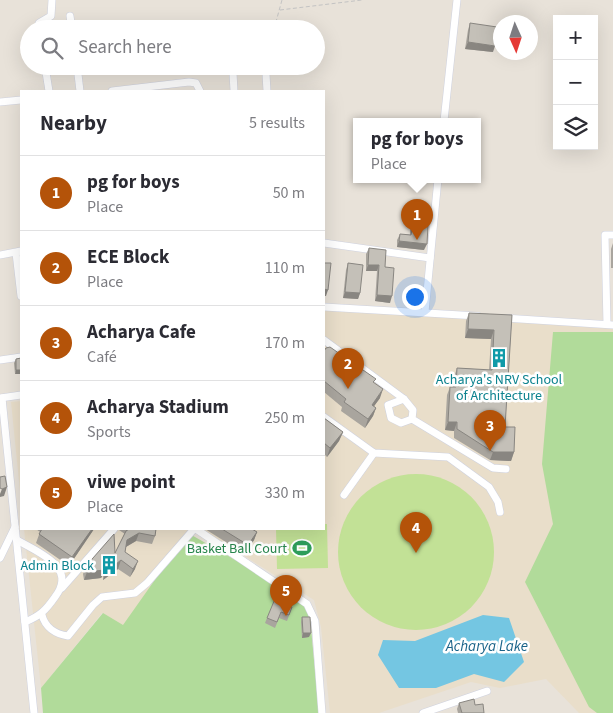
<!DOCTYPE html>
<html lang="en">
<head>
<meta charset="utf-8">
<style>
	body { margin:0; font-family:"Source Sans 3",sans-serif; background:#f7f7f7; color:#2b2b33 }
	.controls { position:absolute; right:15px; top:15px; display:grid; overflow:hidden; border-radius:0px; box-shadow:0 5px 20px #0002 }
	.controls button { width:45px; height:45px; display:grid; place-items:center; padding:0; border:0; border-bottom:1px solid #e1e1e2; background:#fff; color:#2b2b33; font:25px sans-serif }
	.compass { position:absolute; left:493px; top:15px; width:45px; height:45px; border-radius:50%; background:#fff; box-shadow:0 5px 20px #0002; rotate:177deg }
	.you { position:absolute; left:414px; top:296px; width:18px; height:18px; margin:-12px; border:4px solid #fff; border-radius:50%; background:#1a73e8; box-shadow:0 0 0 8px #1a73e833 }
	.badge { display:grid; place-items:center; width:32px; height:32px; border-radius:50%; background:#b45309; color:#fff; font-size:16px; font-weight:700 }
	.pin { position:absolute; translate:-50% -41px; filter:drop-shadow(0 1px 2px #0008) }
	.pin::after { content:''; position:absolute; top:26px; width:18px; height:15px; background:inherit; clip-path:polygon(0 0,100% 0,50% 100%) }
	.popup { position:absolute; left:353px; top:118px; width:128px; height:65px; box-sizing:border-box; display:grid; place-content:center; border-radius:0px; background:#fff; filter:drop-shadow(0 1px 4px #0005); font-size:16px; white-space:nowrap; color:#7c7c81 }
	.popup b { font-size:19px; color:#2b2b33 }
	.popup::after { content:''; position:absolute; left:50%; top:100%; margin-left:-10px; border:10px solid transparent; border-top-color:#fff }
	.list { margin:0; padding:0; list-style:none }
	h2 { display:flex; justify-content:space-between; align-items:center; height:65px; margin:0; padding:0 20px; font-size:21px }
	h2 small { font-size:16px; font-weight:400; color:#7c7c81 }
	.list li { display:grid; grid-template-columns:32px 1fr auto; gap:15px; align-items:center; box-sizing:border-box; height:75px; padding:0 20px; border-top:1px solid #e1e1e2 }
	.list b { display:block; font-size:19px; white-space:nowrap }
	.list p { margin:0; font-size:16px; white-space:nowrap; color:#7c7c81 }
	.list em { font-size:16px; font-style:normal; color:#7c7c81 }
	.icon { flex:none; width:28px; height:28px; fill:none; stroke:currentColor; stroke-width:2; stroke-linecap:round; stroke-linejoin:round }
	.map { position:relative; flex:none; width:613px; height:713px; overflow:hidden }
	.search { position:absolute; background:#fff; box-shadow:0 5px 20px #0002; left:20px; top:20px; width:305px; height:55px; display:flex; align-items:center; gap:12px; box-sizing:border-box; padding:0 18px; border-radius:28px; color:#7c7c81; font-size:19px }
	.panel { position:absolute; background:#fff; box-shadow:0 5px 20px #0002; left:20px; top:90px; width:305px; height:440px; border-radius:0px }
	.map>svg:first-child { display:block }
</style>
</head>
<body>
<div class="map">
<svg width="613" height="713" viewBox="0 0 613 713">
	<rect width="100%" height="100%" fill="#e8e2d9"/>
	<g fill="#e9deca">
		<path d="M324,309L613,329V713H579L546,679L500,688L471,682L379,713H330L321,627L314,600L202,529H324Z"/>
		<path d="M21,401V501L11,402Z"/>
		<path d="M24,529H192L123,626L102,613L41,688Z"/>
	</g>
	<g fill="#b1db9a">
		<path d="M553,332H613V713H597L589,707L525,582L553,524L542,464Z"/>
		<path d="M188,533L276,583L309,607L319,713H43L41,688L103,613L123,625Z"/>
	</g>
	<g fill="#c2e196">
		<circle cx="416" cy="552" r="78"/>
		<path d="M324,524H327L328,568L277,569L276,529H324Z"/>
	</g>
	<path fill="#74c6e2" d="M483,615L509,618L524,662L504,682L474,674L436,688H399L378,655L383,640L415,641Z"/>
	<g fill="none" stroke-linecap="round" stroke-linejoin="round">
		<g stroke="#cfd2df" stroke-width="8">
			<g id="minor">
				<path d="M70,16L72,29"/>
				<path d="M40,29L39,23L51,16L52,0"/>
				<path d="M45,66L49,91"/>
				<path d="M77,66L80,91"/>
				<path d="M233,73L234,91"/>
				<path d="M266,74L267,91"/>
				<path d="M112,91L189,82L196,83L200,91"/>
				<path d="M0,102L21,100"/>
				<path d="M444,121L457,0"/>
				<path d="M324,243L430,258"/>
				<path d="M16,253L21,296"/>
				<path d="M0,255L21,251"/>
				<path d="M324,307L478,316"/>
				<path d="M425,312L438,179"/>
				<path d="M504,318L613,325"/>
				<path d="M607,324L605,235H613"/>
				<path d="M324,340L404,399L413,410L412,419L493,468L506,469"/>
				<path d="M0,360L21,357"/>
				<path d="M0,398L21,395"/>
				<path d="M2,398L34,713"/>
				<path d="M404,399L388,405L391,418L401,423L412,419"/>
				<path d="M324,417L374,453L448,457L489,487L498,502L500,512"/>
				<path d="M344,495L374,453"/>
				<path d="M196,529L307,604L315,621L322,713"/>
				<path d="M17,540C39,553 78,567 55,597C46,610 40,616 25,622"/>
				<path d="M0,558L15,527"/>
				<path d="M62,588L114,529"/>
				<path d="M42,615C45,627 55,634 68,636L93,605L102,597L135,593L147,583L194,529"/>
				<path d="M423,713L487,691"/>
			</g>
		</g>
		<g stroke="#c3c3c3" stroke-width="1" stroke-dasharray="4 2.5" stroke-linecap="butt">
			<path d="M280,10L362,0"/>
			<path d="M274,29L282,0"/>
			<path d="M240,70L244,66"/>
		</g>
		<use href="#minor" stroke="#fff" stroke-width="7"/>
	</g>
	<g fill="#a9a59e">
		<path d="M470,23L493,52L465,49L468,30Z"/>
		<path d="M413,224L424,250L397,247V240L400,234L410,235V230Z"/>
		<path d="M613,243V268H611V249Z"/>
		<path d="M369,248L385,267L390,303L375,301L377,271H366V254Z"/>
		<path d="M348,263L360,293L358,299L343,298L346,270Z"/>
		<path d="M410,289L414,300L413,304H407L408,293Z"/>
		<path d="M469,313L512,315L505,427L514,452L511,461L490,460L454,438V431L445,430L447,395L450,387H453L454,377L457,368L489,370L491,339L465,338L466,321Z"/>
		<path d="M324,351L374,383L380,398L374,406L376,408L373,416L365,428L341,411L342,407L324,392Z"/>
		<path d="M21,358L15,374L14,363L16,359Z"/>
		<path d="M324,418L343,432L339,441L327,457L324,454Z"/>
		<path d="M36,529H94L69,566L36,543L40,532Z"/>
		<path d="M120,529H156L155,536L152,544L136,541L126,547L125,552L135,569L130,577L118,569L103,580V575L101,578L84,580L83,574L86,566L115,553L125,534L119,530Z"/>
		<path d="M205,529H252L257,532L254,540L245,554Z"/>
		<path d="M285,605L292,607L287,621L279,618L275,628L265,623L267,618Z"/>
		<path d="M302,617L309,637L302,638L301,622Z"/>
		<path d="M459,703L484,713H458L457,709Z"/>
	</g>
	<g fill="#898681">
		<path d="M468,42L495,46L493,52L465,49Z"/>
		<path d="M399,241L427,244L424,250L397,247Z"/>
		<path d="M368,265H379L377,271H366Z"/>
		<path d="M324,289L328,290L326,296H324Z"/>
		<path d="M345,292L360,293L358,299L343,298Z"/>
		<path d="M377,295L392,296L390,303L375,301Z"/>
		<path d="M409,299L414,300L413,304H407Z"/>
		<path d="M468,329L494,330L491,339L465,338Z"/>
		<path d="M16,370H21V374H15Z"/>
		<path d="M383,389L380,398L369,413L372,405Z"/>
		<path d="M376,408L373,416L365,428L368,419Z"/>
		<path d="M448,422H457L454,431L445,430Z"/>
		<path d="M343,432L339,441L327,457L330,448Z"/>
		<path d="M493,452H514L511,461L490,460Z"/>
		<path d="M7,487L4,496L0,497V494L2,489Z"/>
		<path d="M92,529H94L69,566L72,557Z"/>
		<path d="M257,532L254,540L245,554L248,545Z"/>
		<path d="M139,533L136,541L124,548L127,540Z"/>
		<path d="M121,560L118,569L103,580L106,572Z"/>
		<path d="M138,561L135,569L130,577L133,569Z"/>
		<path d="M106,567L103,575L101,578L84,580L87,572Z"/>
		<path d="M303,633H311L309,637L302,638Z"/>
	</g>
	<g fill="#c4c0b8" stroke="#898681">
		<path d="M470,23L497,27L495,46L468,42Z"/>
		<path d="M413,224L428,225L427,244L399,241L400,234L411,235Z"/>
		<path d="M369,248L386,250L385,267L394,268L392,296L377,295L379,265H368Z"/>
		<path d="M324,263H331L328,290L324,289Z"/>
		<path d="M348,263L363,265L360,293L345,292Z"/>
		<path d="M410,289H415L414,300L409,299Z"/>
		<path d="M469,313L512,315L505,427H515L514,452H493L457,429V422H448L450,387H456L457,368L492,370L494,330L468,329Z"/>
		<path d="M330,347L376,379L373,382L383,389L372,405L376,408L368,419L344,402L346,399L324,381V351L326,348Z"/>
		<path d="M21,358V370H16V359Z"/>
		<path d="M324,418L343,432L330,448L324,443Z"/>
		<path d="M5,476L7,487L2,489L0,488V477Z"/>
		<path d="M42,529H92L72,557L39,534Z"/>
		<path d="M129,529H156L155,536L139,533L127,540L125,552L138,561L133,569L121,560L106,572V567L104,570L87,572L86,566L114,534L115,553L126,531Z"/>
		<path d="M222,529H252L257,532L248,545Z"/>
		<path d="M277,594L287,598L284,605L292,607L289,615L281,612L277,622L267,618Z"/>
		<path d="M302,617H310L311,633H303Z"/>
		<path d="M474,699L475,705L483,704L484,713H462L459,703Z"/>
	</g>
	<defs>
		<g id="building-bare" transform="scale(1.5)"><path d="M-4-6H4V6H1V3H-1V6H-4ZM-2.5-4.3h1.7v1.8h-1.7ZM.8-4.3h1.7v1.8H.8ZM-2.5-1h1.7V.8h-1.7ZM.8-1h1.7V.8H.8Z" fill="#0f9aa8" stroke="#fff" stroke-width="2.5" paint-order="stroke"/></g>
		<g id="stadium-bare" transform="scale(1.5)"><path d="M0-5a6.5 5 0 1 0 0 10a6.5 5 0 1 0 0-10ZM-3.5-1.8h7v3.6h-7Z" fill="#2e9e5b" stroke="#fff" stroke-width="2.5" paint-order="stroke"/></g>
	</defs>
	<g fill-rule="evenodd">
		<use href="#building-bare" x="499" y="358"/>
		<use href="#stadium-bare" x="302" y="548"/>
		<use href="#building-bare" x="109" y="565"/>
	</g>
	<g text-anchor="middle" stroke-width="5" stroke-linejoin="round" paint-order="stroke">
		<g font-size="14" fill="#0d838f" stroke="#fff">
			<text x="499" y="384">Acharya's NRV School<tspan x="499" dy="16">of Architecture</tspan></text>
			<text x="94" y="570" text-anchor="end">Admin Block</text>
		</g>
		<g font-size="14" fill="#27864d" stroke="#fff" text-anchor="end">
			<text x="287" y="553">Basket Ball Court</text>
		</g>
		<g font-size="15" font-style="italic" fill="#196389" stroke="#fff">
			<text x="487" y="651">Acharya Lake</text>
		</g>
	</g>
</svg>
<div class="controls">
<button>+</button>
<button>−</button>
<button><svg class="icon" aria-label="layers" viewBox="0 0 24 24"><path d="M12 4l9 5-9 5-9-5zM3 14l9 5 9-5"/></svg></button>
</div>
<svg class="compass" viewBox="-18 -18 36 36"><path d="M0-13l5 13h-10z" fill="#e53935"/><path d="M0 13l5-13h-10z" fill="#7c7c81"/></svg>
<div class="you"></div>
<div class="pin badge" style="left:417px;top:240px">1</div>
<div class="popup"><b>pg for boys</b>Place</div>
<div class="pin badge" style="left:348px;top:389px">2</div>
<div class="pin badge" style="left:490px;top:451px">3</div>
<div class="pin badge" style="left:416px;top:553px">4</div>
<div class="pin badge" style="left:286px;top:616px">5</div>
<div class="search"><svg class="icon" aria-label="search" viewBox="0 0 24 24"><circle cx="10" cy="10" r="6"/><path d="M15 15l6 6"/></svg>Search here</div>
<section class="panel">
<h2>Nearby<small>5 results</small></h2>
<ul class="list">
<li><span class="badge">1</span><div><b>pg for boys</b><p>Place</p></div><em>50 m</em></li>
<li><span class="badge">2</span><div><b>ECE Block</b><p>Place</p></div><em>110 m</em></li>
<li><span class="badge">3</span><div><b>Acharya Cafe</b><p>Café</p></div><em>170 m</em></li>
<li><span class="badge">4</span><div><b>Acharya Stadium</b><p>Sports</p></div><em>250 m</em></li>
<li><span class="badge">5</span><div><b>viwe point</b><p>Place</p></div><em>330 m</em></li>
</ul>
</section>
</div>
</body>
</html>
